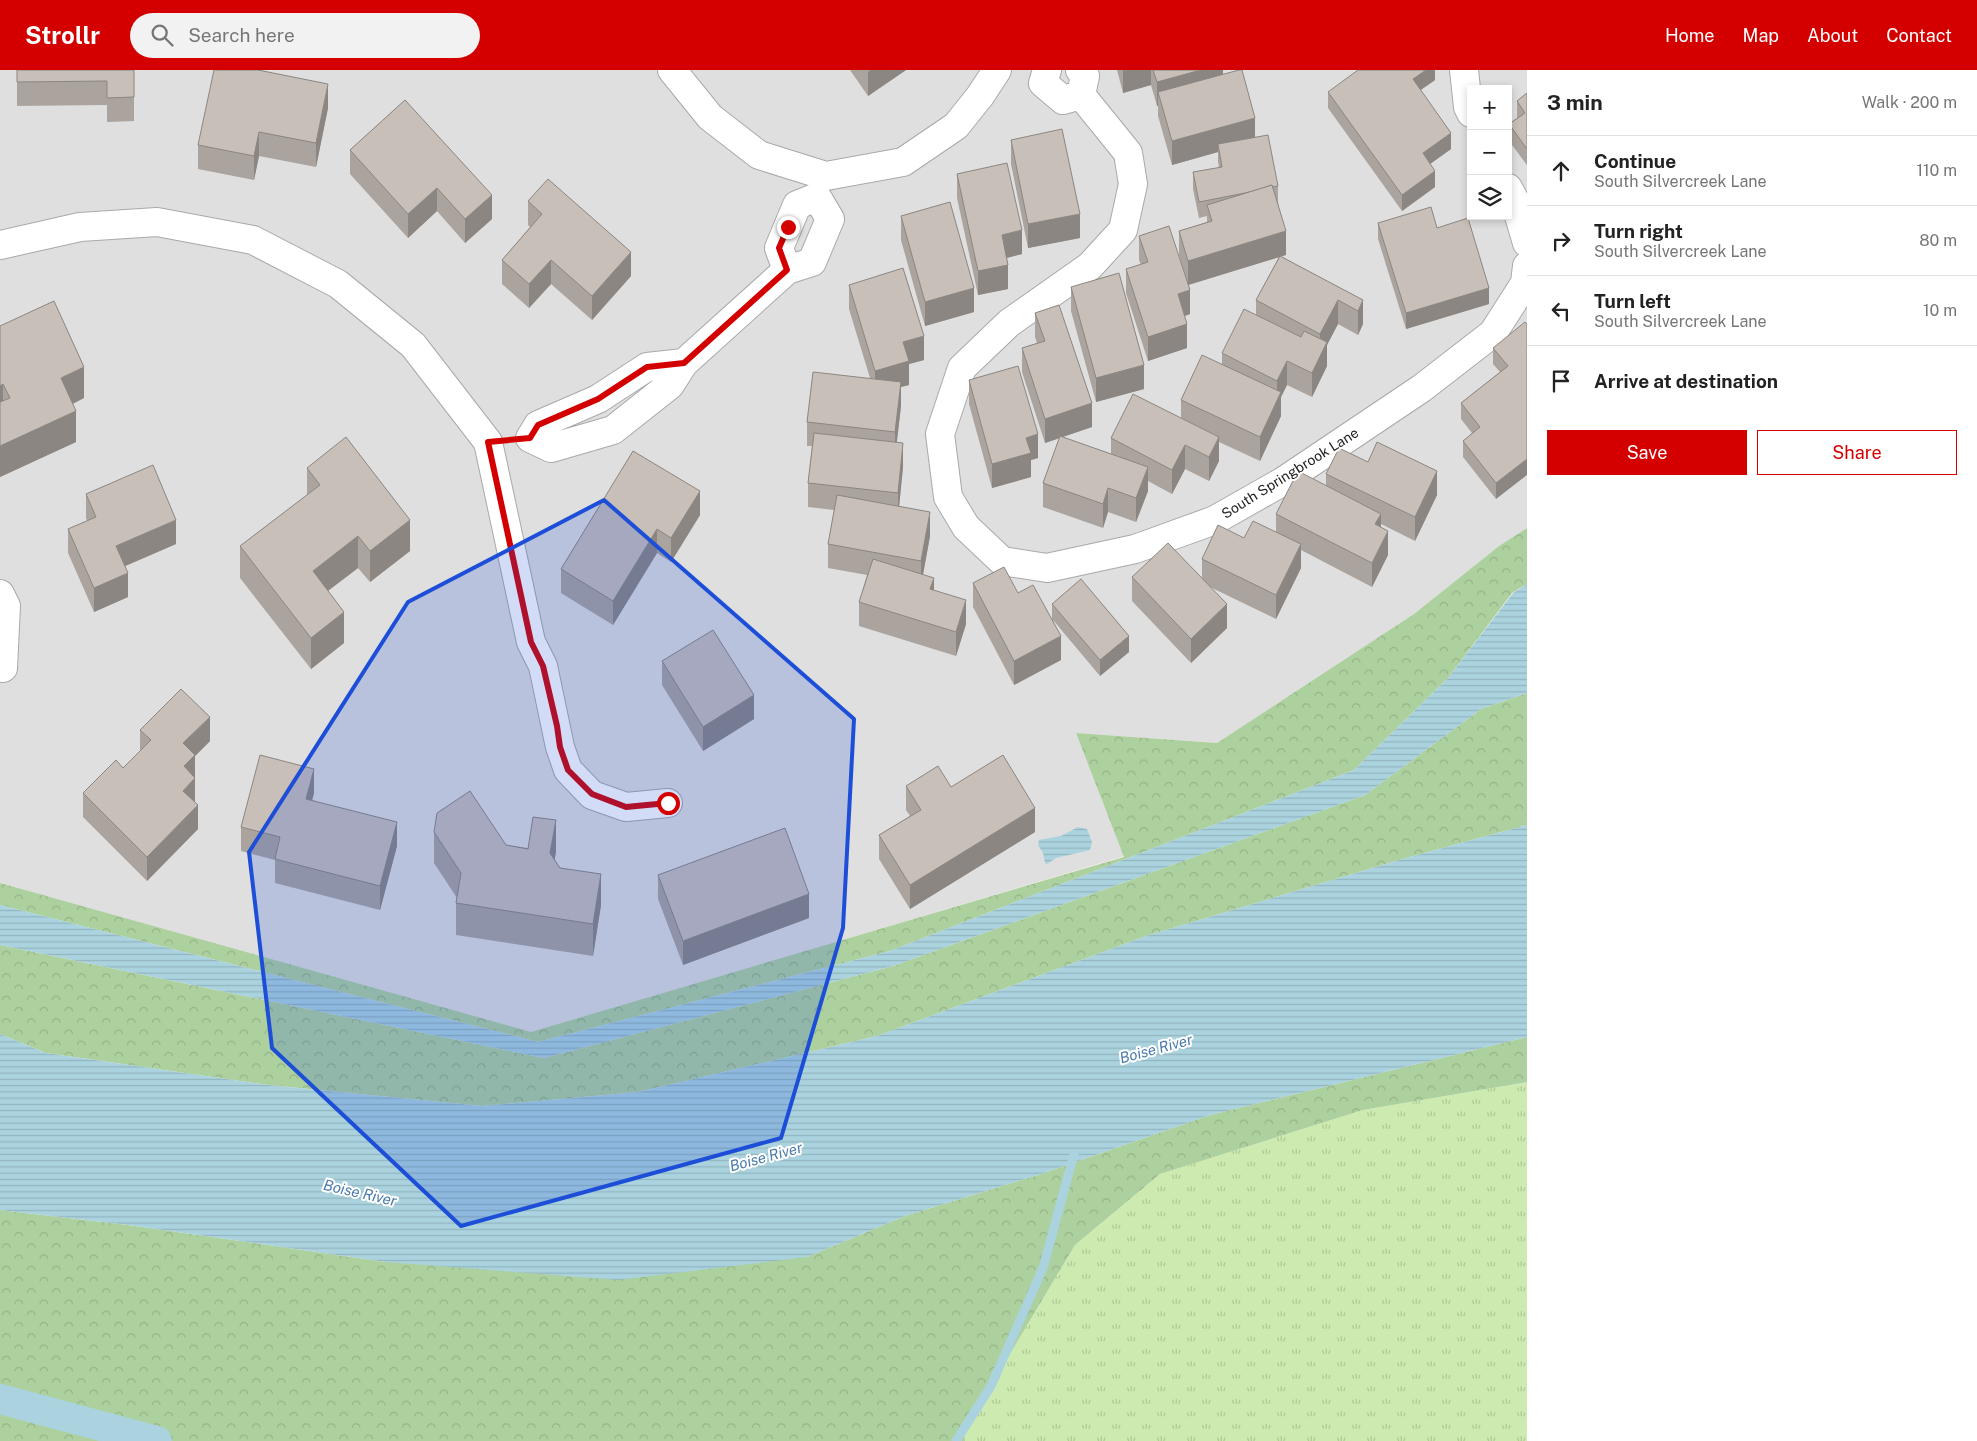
<!DOCTYPE html>
<html lang="en">
<head>
<meta charset="utf-8">
<style>
	body { margin:0; font-family:"Public Sans",sans-serif; background:#f2f2f2; color:#222 }
	.controls { position:absolute; right:15px; top:15px; display:grid; overflow:hidden; border-radius:0px; box-shadow:0 2px 8px #0003 }
	.controls button { width:45px; height:45px; display:grid; place-items:center; padding:0; border:0; border-bottom:1px solid #e0e0e0; background:#fff; color:#222; font:25px sans-serif }
	.stop { position:absolute; width:15px; height:15px; margin:-11px; border:4px solid #d40000; border-radius:50%; background:#fff }
	.stop.end { background:#d40000; border-color:#fff; box-shadow:0 1px 5px #0008 }
	.list { margin:0; padding:0; list-style:none }
	h2 { display:flex; justify-content:space-between; align-items:center; height:65px; margin:0; padding:0 20px; font-size:21px }
	h2 small { font-size:16px; font-weight:400; color:#767676 }
	.list li { display:grid; grid-template-columns:32px 1fr auto; gap:15px; align-items:center; box-sizing:border-box; height:70px; padding:0 20px; border-top:1px solid #e0e0e0 }
	.list b { display:block; font-size:19px; white-space:nowrap }
	.list p { margin:0; font-size:16px; white-space:nowrap; color:#767676 }
	.list em { font-size:16px; font-style:normal; color:#767676 }
	.actions { display:flex; gap:10px; padding:15px 20px }
	.actions a { flex:1; padding:11px 0; border:1px solid #d40000; border-radius:0px; text-align:center; font-size:18px; color:#d40000 }
	.actions .main { background:#d40000; color:#fff }
	.icon { flex:none; width:28px; height:28px; fill:none; stroke:currentColor; stroke-width:2; stroke-linecap:round; stroke-linejoin:round }
	.map { position:relative; flex:none; width:1527px; height:1371px; overflow:hidden }
	header { display:flex; align-items:center; gap:30px; box-sizing:border-box; height:70px; padding:0 25px; background:#d40000; color:#fff }
	header strong { font-size:24px }
	nav { display:flex; gap:28px; margin-inline-start:auto; font-size:18px }
	.search { width:350px; height:45px; background:#f2f2f2; display:flex; align-items:center; gap:12px; box-sizing:border-box; padding:0 18px; border-radius:28px; color:#767676; font-size:19px }
	main { display:flex }
	aside { flex:1; background:#fff }
	.map>svg:first-child { display:block }
</style>
</head>
<body>
<header>
<strong>Strollr</strong>
<div class="search"><svg class="icon" aria-label="search" viewBox="0 0 24 24"><circle cx="10" cy="10" r="6"/><path d="M15 15l6 6"/></svg>Search here</div>
<nav><a>Home</a><a>Map</a><a>About</a><a>Contact</a></nav>
</header>
<main>
<div class="map">
<svg width="1527" height="1371" viewBox="0 0 1527 1371">
	<defs>
		<pattern id="grass-tufts" width="24" height="20" patternUnits="userSpaceOnUse" patternTransform="scale(1.25)"><rect width="24" height="20" fill="#cdebb0"/><path d="M3 7l-1-3M5 7V3M7 7l1-3M15 17l-1-3M17 17v-4M19 17l1-3" fill="none" stroke="#b0c997"/></pattern>
		<pattern id="forest-crowns" width="20" height="18" patternUnits="userSpaceOnUse" patternTransform="scale(1.25)"><rect width="20" height="18" fill="#add19e"/><path d="M2 6a3 3 0 1 1 6 0M12 15a3 3 0 1 1 6 0" fill="none" stroke="#95b388"/></pattern>
		<pattern id="water-rules" width="6" height="5" patternUnits="userSpaceOnUse" patternTransform="scale(1.25)"><rect width="6" height="5" fill="#aad3df"/><path d="M0 2.5h6" fill="none" stroke="#92b5bf"/></pattern>
	</defs>
	<rect width="100%" height="100%" fill="#f2efe9"/>
	<path fill="#e0dfdf" fill-rule="evenodd" d="M0,0H1527V458L1499,476L1414,544L1217,673L1076,663L1124,786L531,963L0,813ZM1471,19H1508V146H1471Z"/>
	<path fill="url(#grass-tufts)" d="M1527,1012V1371H965L964,1361L1075,1175L1160,1104L1363,1040Z"/>
	<g fill="url(#forest-crowns)">
		<path d="M1527,458V514L1512,523L1448,608L1354,700L890,881L538,972L0,835V813L531,962L1124,787L1076,663L1217,673L1414,544L1499,476Z"/>
		<path d="M1527,623V755L1399,790L1146,866L877,966L638,1022L482,1036L268,1015L46,983L0,964V875L544,988L893,896L1365,725L1481,639Z"/>
		<path d="M1527,967V1012L1363,1040L1160,1104L1075,1175L964,1361L965,1371H0V1140L128,1155L386,1192L807,1187L905,1146L1041,1104L1210,1045Z"/>
	</g>
	<g fill="url(#water-rules)">
		<path d="M1527,514V623L1481,639L1365,725L893,896L544,988L0,875V835L538,972L890,881L1354,700L1448,608L1513,523Z"/>
		<path d="M1527,755V967L1210,1045L1041,1104L905,1146L807,1187L618,1210L386,1192L128,1155L0,1140V964L46,983L268,1015L482,1036L638,1022L877,966L1146,866L1399,790Z"/>
		<path d="M1078,757L1087,759L1092,772L1090,780L1056,788L1047,794L1045,793L1043,783L1038,775L1039,770L1061,766Z"/>
	</g>
	<g fill="none" stroke-linecap="round" stroke-linejoin="round">
		<path stroke="#aad3df" stroke-width="9" d="M956,1371L991,1316L1043,1198L1074,1084"/>
		<path stroke="#aad3df" stroke-width="30" d="M0,1329L157,1371"/>
		<g stroke="#a9a9a9" stroke-width="30">
			<g id="minor">
				<path d="M672,0L710,47L759,85L826,106L903,92L956,56L980,26L997,0"/>
				<path d="M1047,0L1043,13L1063,30L1081,25L1085,6L1080,0"/>
				<path d="M1464,0L1468,37L1471,43"/>
				<path d="M1081,25L1128,83L1133,114L1123,160L1090,196L1009,253L962,298L940,364L948,427L966,457L1002,491L1047,498L1135,479L1215,450L1282,412L1422,318L1493,263L1525,213L1527,196"/>
				<path d="M1508,118L1514,129L1527,173"/>
				<path d="M0,175L80,157L157,152L253,170L338,214L413,275L488,372L531,572L543,596L560,677L568,700L592,725L626,737L668,733"/>
				<path d="M684,293L647,297L598,329L538,355L530,368L551,378L613,360L670,315L684,293L787,200L812,192L830,149L817,127L797,135L779,178L787,200"/>
				<path d="M0,524L6,536L3,598"/>
			</g>
		</g>
		<use href="#minor" stroke="#fff" stroke-width="28"/>
	</g>
	<g fill="#aba49e">
		<path d="M17,0H134V51L107,52V35L17,36Z"/>
		<path d="M850,0H906L868,26Z"/>
		<path d="M1117,0H1223V4L1255,67L1278,116V132L1286,185L1280,186L1363,230V254L1358,265L1338,254L1327,275V296L1312,327L1287,315L1281,327V346L1260,391L1219,372V391L1209,411L1185,399L1172,424L1148,411V421L1136,452L1108,442L1103,458L1043,437V413L1060,368L1045,373L1022,302V278L1037,273L1035,267V243L1092,357L1062,367L1111,384V368L1181,348V330L1222,294V283L1256,245V230L1279,187L1188,215L1179,185V161L1207,152V146L1199,148L1193,119V102L1219,98L1218,91V82L1172,95L1158,46V36H1157L1151,15L1123,23Z"/>
		<path d="M1435,0V10L1421,20L1451,79L1430,94L1435,117L1402,141L1328,38V22Z"/>
		<path d="M1527,23V95L1509,71V54L1517,48V31Z"/>
		<path d="M405,30L492,149L465,173L437,141L408,168L350,104V80Z"/>
		<path d="M328,38L316,97L259,86L254,110L198,99V75Z"/>
		<path d="M1011,70L1080,168L1028,178L1011,94Z"/>
		<path d="M957,104L1022,184L1007,188L1008,219L978,225L957,128Z"/>
		<path d="M528,131L631,206L592,250L551,214L529,238L502,214V190L530,157L528,155Z"/>
		<path d="M901,146L974,242L925,256L901,170Z"/>
		<path d="M1378,153L1437,158L1489,234L1406,259L1378,169Z"/>
		<path d="M1139,166L1190,244L1185,246L1187,278L1148,291L1126,223V199L1141,195L1139,190Z"/>
		<path d="M849,215L924,290L909,294V315L901,317V336L897,372L903,397L899,437L930,466L923,505L934,520L966,554L956,586L859,556V532L867,505L828,498V474L834,440L808,437V413L812,376H807V352L870,308L849,239Z"/>
		<path d="M1071,217L1144,319L1096,332L1071,241Z"/>
		<path d="M1527,254L1496,429L1463,387V371L1472,363L1461,349V333L1500,302L1493,294V278Z"/>
		<path d="M0,256L84,328L73,334L76,372L0,407Z"/>
		<path d="M969,310L1038,388L1031,390V407L992,418L969,334Z"/>
		<path d="M633,381L700,445L671,492L657,483L613,555L561,523V499Z"/>
		<path d="M307,398L410,481L370,512L358,498L328,521L344,573L311,599L240,508V476L307,425Z"/>
		<path d="M1326,404L1437,425L1415,471L1381,454V457L1388,485L1372,517L1301,480V498L1276,549L1210,517L1227,558L1191,593L1132,531V507L1202,508V489L1244,468L1276,462V444L1326,416Z"/>
		<path d="M86,424L176,474L125,496L128,527L94,542L68,483V459L87,451L86,448Z"/>
		<path d="M973,513L1018,523L1052,550V534L1129,582L1100,606L1053,550L1061,590L1014,615L973,537Z"/>
		<path d="M662,591L754,649L703,681L662,615Z"/>
		<path d="M140,660L210,671L195,686V732L198,759L147,811L83,747V723L123,698L140,681Z"/>
		<path d="M906,716L951,717L1035,762L910,839L879,789V765L910,746L906,740Z"/>
		<path d="M314,723L312,730L397,776L380,840L275,813V790L241,781V757Z"/>
		<path d="M434,762L506,775L556,782L554,789L560,798L601,835L593,886L456,865V833L457,828L434,793Z"/>
		<path d="M658,805L809,848L683,895L658,829Z"/>
	</g>
	<g fill="#8b8681">
		<path d="M871,0H906L868,26V2Z"/>
		<path d="M1123,0H1151V15L1123,23Z"/>
		<path d="M1201,0H1223V18L1158,22V36H1157V12Z"/>
		<path d="M1426,0H1435V10L1413,25V9Z"/>
		<path d="M328,14V38L316,97V73Z"/>
		<path d="M1255,48V72L1218,74V82L1172,95V71Z"/>
		<path d="M259,62V86L254,110V86Z"/>
		<path d="M1451,63V79L1423,99V83Z"/>
		<path d="M1435,101V117L1402,141V125Z"/>
		<path d="M437,118V141L408,168V144Z"/>
		<path d="M492,125V149L465,173V149Z"/>
		<path d="M1080,144V168L1028,178V154Z"/>
		<path d="M1022,160V184L1002,189V165Z"/>
		<path d="M1286,161V185L1188,215V191Z"/>
		<path d="M631,182V206L592,250V226Z"/>
		<path d="M551,190V214L529,238V214Z"/>
		<path d="M1008,195V219L978,225V201Z"/>
		<path d="M974,218V242L925,256V232Z"/>
		<path d="M1489,218V234L1406,259V243Z"/>
		<path d="M1190,220V244L1178,248V224Z"/>
		<path d="M1338,230V254L1327,275V296L1312,327V303L1320,286V264Z"/>
		<path d="M1363,230V254L1358,265V241Z"/>
		<path d="M1187,254V278L1148,291V267Z"/>
		<path d="M924,266V290L909,294V315L901,317V336L895,386V362L875,325V301L903,272Z"/>
		<path d="M1287,291V315L1281,327V346L1260,391V367L1277,330V311Z"/>
		<path d="M1144,295V319L1096,332V308Z"/>
		<path d="M84,297V328L61,339V308Z"/>
		<path d="M3,314V346L0,347V316Z"/>
		<path d="M1092,333V357L1045,373V349Z"/>
		<path d="M76,341V372L0,407V376Z"/>
		<path d="M1038,364V388L1031,390V407L992,418V394L1026,368Z"/>
		<path d="M1219,367V391L1209,411V387Z"/>
		<path d="M903,373V397L898,447V423Z"/>
		<path d="M1185,375V399L1172,424V400Z"/>
		<path d="M1527,389V405L1496,429V413Z"/>
		<path d="M1148,397V421L1136,452V428Z"/>
		<path d="M1437,401V425L1415,471V447Z"/>
		<path d="M1108,418V442L1103,458V434Z"/>
		<path d="M700,421V445L671,492V468Z"/>
		<path d="M930,442V466L921,515V491Z"/>
		<path d="M1381,444V468L1375,454Z"/>
		<path d="M176,450V474L116,500V476Z"/>
		<path d="M410,450V481L370,512V481Z"/>
		<path d="M657,459V483L613,555V531Z"/>
		<path d="M1388,461V485L1372,517V493Z"/>
		<path d="M358,466V498L313,532V501Z"/>
		<path d="M1301,474V498L1276,549V525Z"/>
		<path d="M128,503V527L94,542V518Z"/>
		<path d="M934,508V532L930,519Z"/>
		<path d="M966,530V554L956,586V562Z"/>
		<path d="M1227,534V558L1191,593V569Z"/>
		<path d="M344,542V573L311,599V568Z"/>
		<path d="M1061,566V590L1014,615V591Z"/>
		<path d="M1129,566V582L1100,606V590Z"/>
		<path d="M754,625V649L703,681V657Z"/>
		<path d="M210,647V671L195,686V732L183,745V673Z"/>
		<path d="M314,699V723L306,753V729Z"/>
		<path d="M198,735V759L147,811V787Z"/>
		<path d="M1035,738V762L910,839V815Z"/>
		<path d="M556,750V782L550,815V783Z"/>
		<path d="M397,752V776L380,840V816Z"/>
		<path d="M601,804V835L593,886V854Z"/>
		<path d="M809,824V848L683,895V871Z"/>
	</g>
	<g fill="#c7bfb8" stroke="#8b8681">
		<path d="M17,0H134V27L107,28V11L17,12Z"/>
		<path d="M214,0H258L328,14L316,73L259,62L254,86L198,75Z"/>
		<path d="M1153,0H1201L1157,12Z"/>
		<path d="M1239,0H1242L1255,48L1172,71L1158,22Z"/>
		<path d="M1358,0H1426L1413,9L1451,63L1423,83L1435,101L1402,125L1328,22Z"/>
		<path d="M1527,23V79L1509,54L1525,43L1517,31Z"/>
		<path d="M405,30L492,125L465,149L437,118L408,144L350,80Z"/>
		<path d="M1062,59L1080,144L1028,154L1011,70Z"/>
		<path d="M1268,65L1278,116L1273,117L1272,115L1250,122L1199,132L1193,102L1222,97L1218,74Z"/>
		<path d="M1007,93L1022,160L1002,165L1008,195L978,201L957,104Z"/>
		<path d="M548,109L631,182L592,226L551,190L529,214L502,190L542,144L528,131Z"/>
		<path d="M1272,115L1286,161L1188,191L1179,161L1212,151L1207,135Z"/>
		<path d="M950,132L974,218L925,232L901,146Z"/>
		<path d="M1431,137L1437,158L1468,148L1489,218L1406,243L1378,153Z"/>
		<path d="M1169,156L1190,220L1178,224L1187,254L1148,267L1126,199L1148,192L1139,166Z"/>
		<path d="M1280,186L1363,230L1358,241L1338,230L1320,264L1256,230Z"/>
		<path d="M903,198L924,266L903,272L909,291L875,301L849,215Z"/>
		<path d="M1119,203L1144,295L1096,308L1071,217Z"/>
		<path d="M54,231L84,297L61,308L76,341L0,376V332L10,328L3,314L0,316V256Z"/>
		<path d="M1059,235L1092,333L1045,349L1022,278L1045,271L1035,243Z"/>
		<path d="M1244,239L1301,267L1304,261L1327,272L1312,303L1287,291L1277,311L1222,283Z"/>
		<path d="M1525,252L1527,254V389L1496,413L1463,371L1480,357L1461,333L1508,296L1493,278Z"/>
		<path d="M1202,285L1281,322L1260,367L1181,330Z"/>
		<path d="M1018,296L1038,364L1026,368L1031,383L992,394L969,310Z"/>
		<path d="M813,302L901,312L895,362L807,352Z"/>
		<path d="M1133,324L1219,367L1209,387L1185,375L1172,400L1111,368Z"/>
		<path d="M814,363L903,373L898,423L808,413Z"/>
		<path d="M1060,366L1148,397L1136,428L1108,418L1103,434L1043,413Z"/>
		<path d="M346,367L410,450L370,481L358,466L313,501L344,542L311,568L240,476L320,415L307,398Z"/>
		<path d="M1377,372L1437,401L1415,447L1326,404L1339,378L1368,392Z"/>
		<path d="M633,381L700,421L671,468L657,459L613,531L561,499Z"/>
		<path d="M153,395L176,450L116,476L128,503L94,518L68,459L96,447L86,424Z"/>
		<path d="M1298,401L1381,444L1375,454L1388,461L1372,493L1276,444Z"/>
		<path d="M837,425L930,442L921,491L828,474Z"/>
		<path d="M1253,451L1301,474L1276,525L1202,489L1218,455L1244,468Z"/>
		<path d="M1168,473L1227,534L1191,569L1132,507Z"/>
		<path d="M873,489L934,508L930,519L966,530L956,562L859,532Z"/>
		<path d="M1004,497L1018,523L1033,515L1061,566L1014,591L973,513Z"/>
		<path d="M1081,509L1129,566L1100,590L1052,534Z"/>
		<path d="M713,560L754,625L703,657L662,591Z"/>
		<path d="M181,619L210,647L183,673L195,685L184,696L195,708L183,721L198,735L147,787L83,723L116,690L123,698L151,670L140,660Z"/>
		<path d="M260,685L314,699L306,729L397,752L380,816L275,789L280,767L241,757Z"/>
		<path d="M1003,685L1035,738L910,815L879,765L921,740L906,716L938,696L951,717Z"/>
		<path d="M470,721L506,775L528,779L533,747L556,750L550,783L560,798L601,804L593,854L456,833L461,803L434,762L437,743Z"/>
		<path d="M785,758L809,824L683,871L658,805Z"/>
	</g>
	<g fill="none" stroke-linecap="round" stroke-linejoin="round">
		<path stroke="#d40000" stroke-width="6" d="M668,733L626,737L592,724L568,700L560,677L557,656L543,596L531,572L488,372L530,368L538,355L598,329L647,297L684,293L787,200L779,178L788,157"/>
	</g>
	<path fill="#1d4ed8" fill-opacity="0.2" stroke="#1d4ed8" stroke-width="4" stroke-linejoin="round" d="M604,430L854,649L843,858L781,1068L461,1156L272,978L249,782L408,532Z"/>
	<g text-anchor="middle" stroke-width="4" stroke-linejoin="round" paint-order="stroke">
		<g font-size="14" fill="#222" stroke="#fff">
			<text transform="translate(1290 403) rotate(-32)" y="5">South Springbrook Lane</text>
		</g>
		<g font-size="15" font-style="italic" fill="#4a7aab" stroke="#fff">
			<text transform="translate(1156 979) rotate(-15)" y="5">Boise River</text>
			<text transform="translate(766 1087) rotate(-15)" y="5">Boise River</text>
			<text transform="translate(360 1123) rotate(13)" y="5">Boise River</text>
		</g>
	</g>
</svg>
<div class="controls">
<button>+</button>
<button>−</button>
<button><svg class="icon" aria-label="layers" viewBox="0 0 24 24"><path d="M12 4l9 5-9 5-9-5zM3 14l9 5 9-5"/></svg></button>
</div>
<div class="stop" style="left:668px;top:733px"></div>
<div class="stop end" style="left:788px;top:157px"></div>
</div>
<aside>
<h2>3 min<small>Walk · 200 m</small></h2>
<ul class="list">
<li><svg class="icon" aria-label="ahead" viewBox="0 0 24 24"><path d="M12 20V5M6 11l6-6 6 6"/></svg><div><b>Continue</b><p>South Silvercreek Lane</p></div><em>110 m</em></li>
<li><svg class="icon" aria-label="right" viewBox="0 0 24 24"><path d="M7 20v-9h11M14 6l5 5-5 5"/></svg><div><b>Turn right</b><p>South Silvercreek Lane</p></div><em>80 m</em></li>
<li><svg class="icon" aria-label="left" viewBox="0 0 24 24"><path d="M17 20v-9H6M10 6l-5 5 5 5"/></svg><div><b>Turn left</b><p>South Silvercreek Lane</p></div><em>10 m</em></li>
<li><svg class="icon" aria-label="arrive" viewBox="0 0 24 24"><path d="M6 21V4h12l-3 4 3 4H6"/></svg><div><b>Arrive at destination</b></div></li>
</ul>
<div class="actions"><a class="main">Save</a><a>Share</a></div>
</aside>
</main>
</body>
</html>
